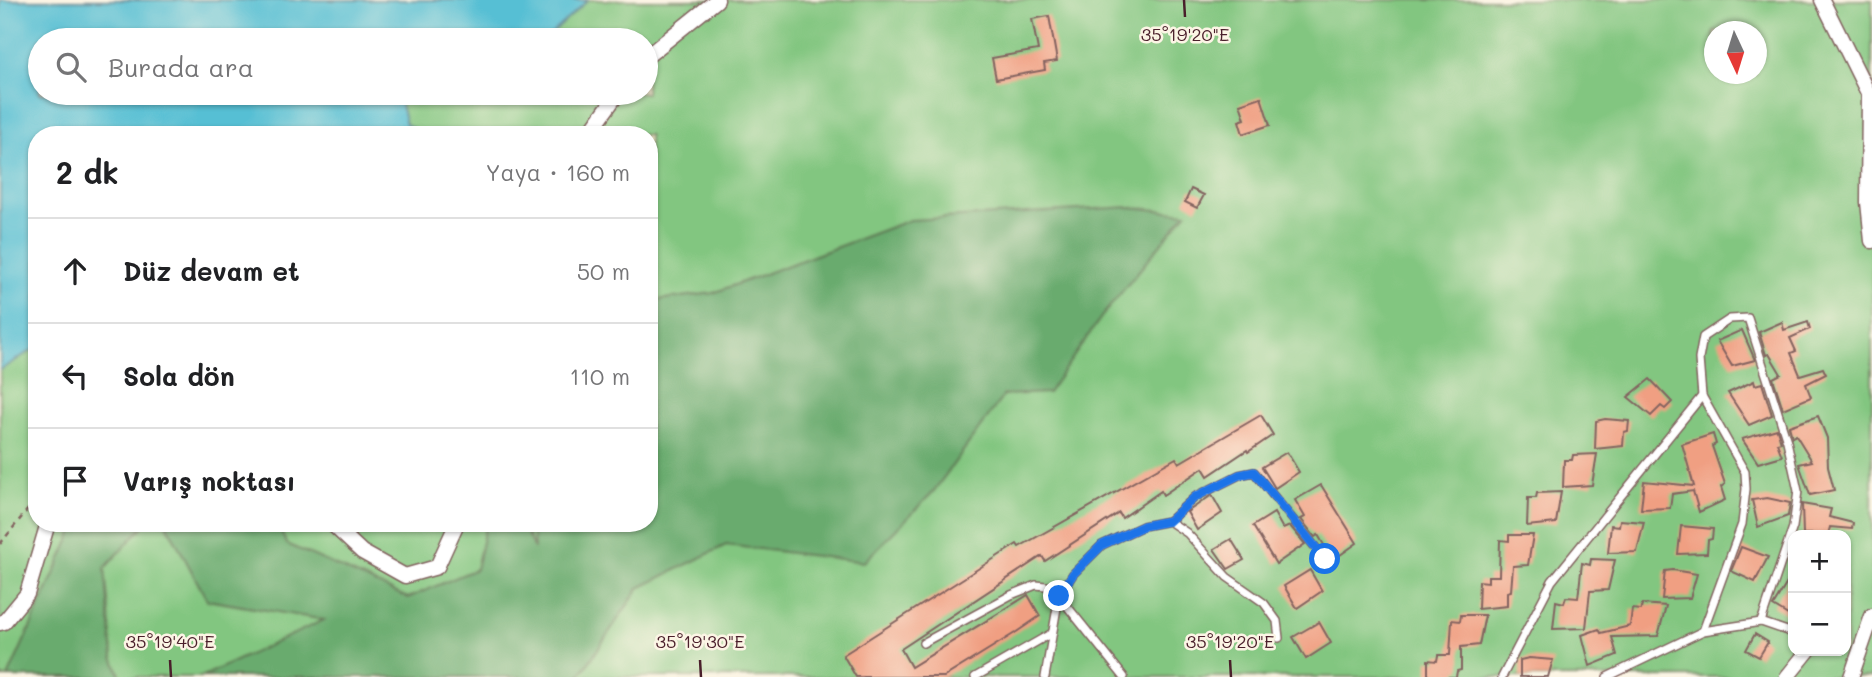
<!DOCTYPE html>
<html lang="tr">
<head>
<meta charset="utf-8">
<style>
	body { margin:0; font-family:Mali,sans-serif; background:#f6f6f6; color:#202124 }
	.controls { position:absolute; right:21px; bottom:21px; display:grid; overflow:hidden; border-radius:14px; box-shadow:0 2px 5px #0004 }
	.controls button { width:63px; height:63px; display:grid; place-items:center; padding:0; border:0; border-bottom:2px solid #e0e0e0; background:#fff; color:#202124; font:35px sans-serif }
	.compass { position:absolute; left:1704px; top:21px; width:63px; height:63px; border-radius:50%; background:#fff; box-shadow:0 2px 5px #0004; rotate:176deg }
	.stop { position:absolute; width:21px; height:21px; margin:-16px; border:5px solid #1a73e8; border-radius:50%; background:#fff }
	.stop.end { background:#1a73e8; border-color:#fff; box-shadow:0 2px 7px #0008 }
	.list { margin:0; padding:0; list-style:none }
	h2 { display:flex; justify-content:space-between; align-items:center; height:91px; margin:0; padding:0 28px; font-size:30px }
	h2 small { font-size:23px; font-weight:400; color:#757577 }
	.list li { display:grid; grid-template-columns:46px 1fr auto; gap:21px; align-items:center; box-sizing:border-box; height:105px; padding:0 28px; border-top:2px solid #e0e0e0 }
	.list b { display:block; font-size:26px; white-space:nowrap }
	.list em { font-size:23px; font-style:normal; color:#757577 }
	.icon { flex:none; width:38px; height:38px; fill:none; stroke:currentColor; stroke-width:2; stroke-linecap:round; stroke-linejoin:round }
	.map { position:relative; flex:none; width:1872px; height:677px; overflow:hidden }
	.search { position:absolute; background:#fff; box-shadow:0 2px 5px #0004; left:28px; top:28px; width:630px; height:77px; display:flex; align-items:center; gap:18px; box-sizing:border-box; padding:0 24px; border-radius:38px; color:#757577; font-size:26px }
	.panel { position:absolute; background:#fff; box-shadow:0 2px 5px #0004; left:28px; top:126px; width:630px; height:406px; border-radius:28px }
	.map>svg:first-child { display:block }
</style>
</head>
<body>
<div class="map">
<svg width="1872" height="677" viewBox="0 0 1872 677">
	<rect width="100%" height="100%" fill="#fcf5e5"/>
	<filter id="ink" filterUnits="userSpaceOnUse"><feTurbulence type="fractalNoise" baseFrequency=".0143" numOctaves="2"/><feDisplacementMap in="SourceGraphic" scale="14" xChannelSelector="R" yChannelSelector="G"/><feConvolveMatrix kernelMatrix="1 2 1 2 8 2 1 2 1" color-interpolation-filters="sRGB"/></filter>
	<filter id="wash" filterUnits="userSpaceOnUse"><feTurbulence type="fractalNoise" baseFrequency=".00686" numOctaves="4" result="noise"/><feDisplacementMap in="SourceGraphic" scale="28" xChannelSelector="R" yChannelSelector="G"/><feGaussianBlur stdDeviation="1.57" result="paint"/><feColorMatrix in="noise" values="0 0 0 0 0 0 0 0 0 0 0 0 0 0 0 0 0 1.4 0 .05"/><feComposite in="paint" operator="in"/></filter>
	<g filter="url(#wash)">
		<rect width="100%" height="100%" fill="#ece3c2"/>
		<path fill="#82c680" stroke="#667256" stroke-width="2" fill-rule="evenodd" d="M0,0H1872V677H0ZM1714,32H1756V74H1714ZM40,40H646V93H40ZM37,135H649V523H37ZM1793,535H1846V651H1793Z"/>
		<g fill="#69ab6e" stroke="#5a654c" stroke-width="2">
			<path d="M1130,207L1186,213L1102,316L1048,393L1004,395L933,492L864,562L726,545L639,588L579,677H201L324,620L207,600L166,523H276L287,544L408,598L476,569L486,523H522L534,549L532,523H649V301L713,293L910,220Z"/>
			<path d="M77,523H146L105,568L113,657L121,677H8Z"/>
		</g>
		<path fill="#57bfd4" stroke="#506f80" stroke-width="2" d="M0,0H588L545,40H40V93H398L406,124L424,135H37V347L0,370Z"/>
		<g id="blocks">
			<g fill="#f09f82">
				<path d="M1049,16L1057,61L1044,63L1045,70L996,79L992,58L1038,50L1032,19Z"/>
				<path d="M1261,97L1270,125L1243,134L1239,121L1245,119L1240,104Z"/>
				<path d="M1191,189L1204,195L1197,208L1185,202Z"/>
				<path d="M1782,322L1784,330L1808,322L1810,329L1790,338L1796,351L1791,353L1800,375L1823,368L1826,374L1806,384L1811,397L1783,409L1773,378L1781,374L1769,354L1766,355L1759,332Z"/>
				<path d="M1742,330L1755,360L1732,366L1717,341Z"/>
				<path d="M1650,379L1672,402L1665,409L1661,406L1651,416L1628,397Z"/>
				<path d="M1754,381L1755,385L1762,383L1772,415L1749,425L1728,393Z"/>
				<path d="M1261,415L1273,435L1248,452L1247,450L1208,476L1203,468L1163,495L1161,491L1122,518L1119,513L1045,561L1042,556L901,649L911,667L1028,595L1040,616L1015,633L944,677H856L843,655L1017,544L1019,547L1176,458L1179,463Z"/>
				<path d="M1818,416L1827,438L1828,467L1834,490L1810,495L1799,464L1812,461L1796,435L1792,437L1789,426Z"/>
				<path d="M1605,419L1629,421L1628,431L1624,432L1623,446L1595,449L1596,421Z"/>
				<path d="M1777,429L1781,442L1777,443L1782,456L1758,463L1742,439Z"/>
				<path d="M1713,434L1716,444L1712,446L1725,484L1721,487L1725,500L1699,512L1693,491L1672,494L1670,508L1641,509L1644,481L1694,486L1682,444Z"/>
				<path d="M1287,452L1299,472L1275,488L1262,467Z"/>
				<path d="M1597,454L1592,485L1563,487L1564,460H1572L1573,455Z"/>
				<path d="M1321,485L1357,543L1333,560L1318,535L1315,537L1301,519L1305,517L1295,500Z"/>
				<path d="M1561,492L1556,523L1527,526L1528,498H1536L1537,493Z"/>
				<path d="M1212,495L1222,513L1197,530L1187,512Z"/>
				<path d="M1767,498L1790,503L1788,516L1758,527L1752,500Z"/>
				<path d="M1802,504L1831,509L1829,517L1853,523L1852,529L1830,527L1828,535L1803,534Z"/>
				<path d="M1274,513L1283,529L1290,526L1305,544L1276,564L1253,526Z"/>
				<path d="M1620,520L1644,522L1637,552L1608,553L1611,525L1619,526Z"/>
				<path d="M1681,526L1713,529L1712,539L1708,540L1707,553L1678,554Z"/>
				<path d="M1509,535H1533L1528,565L1513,566L1511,591L1507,592V606L1478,609L1479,581L1488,582V576H1499L1500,540L1509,541Z"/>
				<path d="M1231,539L1244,560L1228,569L1214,549Z"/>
				<path d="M1741,547L1768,557L1755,582L1731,571Z"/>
				<path d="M1591,559L1615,560L1608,590L1590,591L1586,628L1553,629L1556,601L1564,603L1566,597L1578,598L1582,563L1590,565Z"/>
				<path d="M1310,570L1322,591L1297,608L1284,586Z"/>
				<path d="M1673,570L1697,574L1690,598L1662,599L1665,571Z"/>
				<path d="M1793,573V618L1773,606Z"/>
				<path d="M1642,604L1666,606L1658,636L1612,637L1617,655L1590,666L1582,635L1599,629L1601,633L1630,626L1632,609L1641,610Z"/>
				<path d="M1461,615H1485L1479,645L1461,647V670L1457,671L1456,677H1428V660L1437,661L1438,655H1450L1452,620L1460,621Z"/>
				<path d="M1319,622L1331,643L1306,659L1293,637Z"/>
				<path d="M1755,634L1768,642L1759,657L1746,650Z"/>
				<path d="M1529,658L1553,660L1548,677H1520V660Z"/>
			</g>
		</g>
	</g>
	<g filter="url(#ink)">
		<use href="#blocks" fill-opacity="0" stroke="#836460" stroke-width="2"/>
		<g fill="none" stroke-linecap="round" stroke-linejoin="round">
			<g stroke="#836460" stroke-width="10">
				<g id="service">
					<path d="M1169,521L1187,533L1227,577L1264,603L1277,621L1279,638"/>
					<path d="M1059,596L1124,677"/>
					<path d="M1703,631L1761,622L1793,633"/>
					<path d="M923,643L1011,595L1036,585L1064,588"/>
					<path d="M975,677L1052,633"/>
					<path d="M1045,677L1059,596L1073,574L1102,545L1143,526L1169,521L1195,497L1239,475L1254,472L1325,559"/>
					<path d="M1502,677L1552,581L1702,396"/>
					<path d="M1607,677L1703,631L1742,524L1746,489L1745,472L1702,396L1699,359L1703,337L1730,319L1748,318L1787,441L1798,491L1793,527L1761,622"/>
				</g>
			</g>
			<g stroke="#836460" stroke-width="17">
				<g id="minor">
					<path d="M1822,0L1869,95L1868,202L1872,241"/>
					<path d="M646,57L717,0"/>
					<path d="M588,135L618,93"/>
					<path d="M331,523L362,552L405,576L437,567L457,523"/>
					<path d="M0,623L4,622L27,594L48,523"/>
					<path d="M1787,677L1808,651"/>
					<path d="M1851,677L1872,616"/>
				</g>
			</g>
			<path stroke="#836460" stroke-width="2.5" stroke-dasharray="5 5" stroke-linecap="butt" d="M0,544L29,508L37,506"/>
			<use href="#service" stroke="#fff" stroke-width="7"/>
			<use href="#minor" stroke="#fff" stroke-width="14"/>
		</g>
	</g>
	<g fill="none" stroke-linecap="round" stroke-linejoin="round" filter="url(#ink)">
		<path stroke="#1a73e8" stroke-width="9" d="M1059,596L1073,574L1102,545L1143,526L1169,521L1195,497L1239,475L1254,472L1325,559"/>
	</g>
	<path fill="none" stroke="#4a1f2b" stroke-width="2.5" d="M1184,0L1185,17M170,660L171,677M700,660L701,677M1230,660L1231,677"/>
	<g font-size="18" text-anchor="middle" fill="#4a1f2b" stroke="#fcf5e5" stroke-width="5" stroke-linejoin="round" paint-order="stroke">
		<text x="1185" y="41">35°19'20"E</text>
		<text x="170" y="648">35°19'40"E</text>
		<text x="700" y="648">35°19'30"E</text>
		<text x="1230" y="648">35°19'20"E</text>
	</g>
</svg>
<div class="controls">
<button>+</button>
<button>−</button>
</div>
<svg class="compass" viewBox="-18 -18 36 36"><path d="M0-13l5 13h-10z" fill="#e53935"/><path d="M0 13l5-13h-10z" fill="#757577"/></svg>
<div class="stop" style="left:1325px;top:559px"></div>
<div class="stop end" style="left:1059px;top:596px"></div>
<div class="search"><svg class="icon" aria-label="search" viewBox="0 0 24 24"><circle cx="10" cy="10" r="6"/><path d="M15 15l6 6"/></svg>Burada ara</div>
<section class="panel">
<h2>2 dk<small>Yaya · 160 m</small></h2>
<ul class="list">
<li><svg class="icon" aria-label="ahead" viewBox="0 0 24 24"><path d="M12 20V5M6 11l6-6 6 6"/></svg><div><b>Düz devam et</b></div><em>50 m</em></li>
<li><svg class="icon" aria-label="left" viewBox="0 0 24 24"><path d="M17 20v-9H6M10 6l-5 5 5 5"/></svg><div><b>Sola dön</b></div><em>110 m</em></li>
<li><svg class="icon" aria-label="arrive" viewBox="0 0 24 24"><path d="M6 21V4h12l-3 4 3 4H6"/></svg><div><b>Varış noktası</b></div></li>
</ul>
</section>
</div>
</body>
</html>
